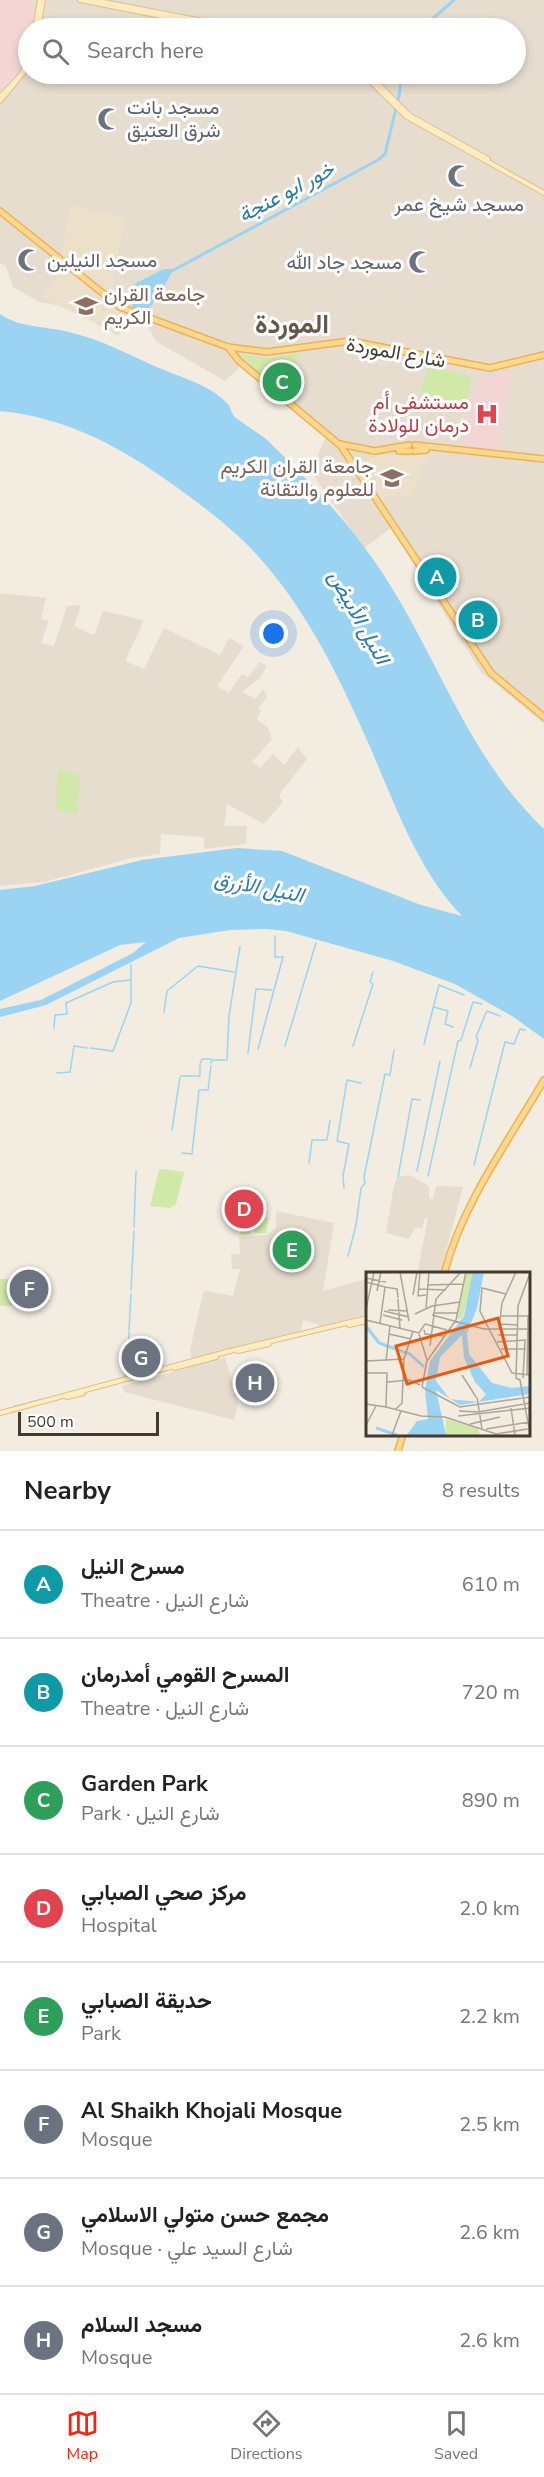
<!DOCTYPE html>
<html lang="en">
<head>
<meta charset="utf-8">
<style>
	body { margin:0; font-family:"Nunito Sans",Vazirmatn,sans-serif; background:#f6f6f6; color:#222 }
	.scale { position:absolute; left:18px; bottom:15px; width:141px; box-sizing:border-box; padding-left:6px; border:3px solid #433b32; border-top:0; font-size:16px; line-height:21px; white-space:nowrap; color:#433b32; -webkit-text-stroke:4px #fff; paint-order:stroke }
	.you { position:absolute; left:274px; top:634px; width:21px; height:21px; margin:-15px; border:4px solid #fff; border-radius:50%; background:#1a73e8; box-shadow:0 0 0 9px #1a73e833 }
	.badge { display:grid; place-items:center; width:39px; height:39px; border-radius:50%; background:#ff1f0b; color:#fff; font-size:20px; font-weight:700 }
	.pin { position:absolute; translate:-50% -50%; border:3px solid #fff; box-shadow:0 2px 6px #0006 }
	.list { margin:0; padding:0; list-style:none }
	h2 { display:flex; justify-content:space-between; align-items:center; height:78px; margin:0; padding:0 24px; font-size:26px }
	h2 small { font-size:20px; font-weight:400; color:#767676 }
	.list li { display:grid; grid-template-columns:39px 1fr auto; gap:18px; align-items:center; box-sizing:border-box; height:108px; padding:0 24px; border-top:2px solid #e0e0e0 }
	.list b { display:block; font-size:22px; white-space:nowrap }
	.list p { margin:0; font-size:20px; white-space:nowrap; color:#767676 }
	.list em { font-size:20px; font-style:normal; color:#767676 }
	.icon { flex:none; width:33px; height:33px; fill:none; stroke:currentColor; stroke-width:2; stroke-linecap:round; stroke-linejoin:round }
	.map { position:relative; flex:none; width:544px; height:1451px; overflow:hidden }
	.search { position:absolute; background:#fff; box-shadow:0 3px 9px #0003; left:18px; right:18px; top:18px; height:66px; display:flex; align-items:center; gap:15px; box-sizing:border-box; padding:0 21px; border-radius:33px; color:#767676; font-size:22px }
	.sheet { height:942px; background:#fff }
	nav { display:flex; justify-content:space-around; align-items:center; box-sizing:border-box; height:84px; border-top:2px solid #e0e0e0; background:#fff; font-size:16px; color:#767676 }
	nav a { display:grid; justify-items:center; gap:3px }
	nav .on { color:#ff1f0b }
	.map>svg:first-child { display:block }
</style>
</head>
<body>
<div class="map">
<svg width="544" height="1451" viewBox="0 0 544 1451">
	<rect width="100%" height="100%" fill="#f2ece1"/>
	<g fill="#e6ddcf" fill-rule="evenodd">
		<path d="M0,0H544V724L481,672L391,528L364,548L311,472L326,436L240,367L225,381L157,342L147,326L129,319L118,336L67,307L39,302L13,287L6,266L0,263ZM28,28H516V74H28Z"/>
		<path d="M0,593L46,598L41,619L49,621L41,643L54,646L67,606L81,605L74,626L94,635L103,611L144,620L125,661L144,669L164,628L220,655L229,638L244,646L217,686L229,693L242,674L248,677L260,662L267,666L259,679L242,692L255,699L263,689L267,697L258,709L261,711L257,719L268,728L272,739L252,762L260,768L273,754L284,765L298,747L307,759L279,795L283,802L264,824L227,804L224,826H247L246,844L204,849V837L161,834L160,854L132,858L44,882L0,886Z"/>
		<path d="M409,1175L429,1186V1199H433L436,1186L463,1187L440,1274H417L428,1218H425L422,1228H415L409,1239L386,1233L394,1185L398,1177Z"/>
		<path d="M276,1211L334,1223L323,1291L367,1279V1314L319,1327L318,1324L303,1320L301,1331L192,1360L190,1350L203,1293L206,1291L233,1296L240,1269H232L231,1254H240L239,1237L267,1235L276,1227Z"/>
		<path d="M225,1357L238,1403L234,1420L124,1392L122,1386Z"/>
	</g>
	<g fill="#ece0ca">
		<path d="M70,205L126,218L111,291L62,256Z"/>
		<path d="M64,269L123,314L113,332L42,297Z"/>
		<path d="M405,453H429L411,498L407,500L397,493L380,501L357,464L375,457Z"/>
	</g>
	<g fill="#f3d6d4">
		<path d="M0,0H29L36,11L32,28H28L23,67L0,93Z"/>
		<path d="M511,371L498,452L461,450L479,378Z"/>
	</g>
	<g fill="#d0e8a8">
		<path d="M297,353L296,405L238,355L271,358Z"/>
		<path d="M429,366L472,377L467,402L463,404L420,393Z"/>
		<path d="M58,769L80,775L77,814L56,810Z"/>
		<path d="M162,1169L184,1172L176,1204L170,1208L150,1206L159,1170Z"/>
		<path d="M254,1201L262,1218L269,1217L266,1233H254L253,1229H250V1234L240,1235L239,1213L252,1212L251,1202Z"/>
		<path d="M287,1242L300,1245L296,1259L284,1256Z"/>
		<path d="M0,1279H22L24,1306H0Z"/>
	</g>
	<g fill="#9ad4f2">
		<path d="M164,269H173C166,284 159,296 149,308H133L129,292L136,283Z"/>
		<path d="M0,314C20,328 45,326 69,332C104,340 132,357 164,370C186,379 211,386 228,404C231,408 231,413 234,416C238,421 258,432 267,440C306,478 344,517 375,562C435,648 466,756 544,829V1039L512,1016L455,984L393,961L286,931L266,929L230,930L179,938L46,1005L0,1017V1009L41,1000L133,953L146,942L120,945L0,1001V890L35,886L142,860L237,848L282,851L421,905L462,916C413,865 391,792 362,729C332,661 293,586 237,535C213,513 188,495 162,477C112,442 61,417 0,411Z"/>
	</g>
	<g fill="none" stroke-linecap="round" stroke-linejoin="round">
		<g stroke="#9ad4f2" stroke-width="1.5">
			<path d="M434,1007L448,1011L445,1024L453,1027"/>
			<path d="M164,1012L167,991L198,966L234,972"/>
			<path d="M54,1028L55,1015L67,1014L66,1003L113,982L130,980"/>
			<path d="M424,1044L439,985L464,995"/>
			<path d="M285,1046L316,943"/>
			<path d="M353,1046L373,984L370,982L373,972"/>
			<path d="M90,1048L113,1051L131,1003V965"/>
			<path d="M258,1049L283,957H275V936"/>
			<path d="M248,1053L256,989L272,990"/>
			<path d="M227,1060L229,1016L240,946"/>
			<path d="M211,1063L212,1060H225"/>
			<path d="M200,1064L202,1059H211"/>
			<path d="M470,1068L478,1040L476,1037L485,1015L487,1011L500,1016"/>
			<path d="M57,1073L70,1072L74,1046L87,1048"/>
			<path d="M181,1076H200V1066"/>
			<path d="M172,1130L180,1077"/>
			<path d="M182,1153L192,1154L199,1090H208L211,1066"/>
			<path d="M309,1163L312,1140H327L330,1120"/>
			<path d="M474,1165L505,1042L514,1044L520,1029L525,1030"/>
			<path d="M417,1171L440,1061"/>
			<path d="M428,1176L458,1041L461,1040L473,1002L482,1004"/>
			<path d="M398,1177L412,1099L420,1100"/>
			<path d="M344,1188L343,1176L349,1144L337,1141L347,1080L361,1083"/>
			<path d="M134,1227L136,1171"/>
			<path d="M348,1256L356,1225L361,1188L365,1183L364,1177L385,1074L390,1075L394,1050"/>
			<path d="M131,1290L134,1231"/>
			<path d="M129,1330L131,1294"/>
			<path d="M129,1347V1332"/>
			<path d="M125,1378L129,1350"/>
			<path d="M31,1402L47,1398"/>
			<path d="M15,1406L30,1403"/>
			<path d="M0,1411L11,1408"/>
		</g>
		<g stroke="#9ad4f2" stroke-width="3">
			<path d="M422,28L454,0"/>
			<path d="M170,272L378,160L385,154L399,96L402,74"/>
		</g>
		<g stroke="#d7c091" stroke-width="6">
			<g id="secondary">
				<path d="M80,0L223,28"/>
				<path d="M93,0L239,28"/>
				<path d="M35,28L40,0"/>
				<path d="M38,28L43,0"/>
				<path d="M363,74L407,117L544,193"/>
				<path d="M368,74L409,115L488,159"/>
				<path d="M0,97L20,76L28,61"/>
				<path d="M0,101L28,67"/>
				<path d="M349,1325L367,1321"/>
				<path d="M238,1351L269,1344"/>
				<path d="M174,1368L216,1357"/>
				<path d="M67,1397L83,1393"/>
				<path d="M0,1413L230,1351L367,1318"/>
			</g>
		</g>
		<g stroke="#e8b359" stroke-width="8">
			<g id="primary">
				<path d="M0,211L120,307L228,347L267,352L350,341L490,368L544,355"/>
				<path d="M228,347L239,361L341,446L491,673L544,717"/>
				<path d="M340,444L375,451L409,445"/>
				<path d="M415,445L544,459"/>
				<path d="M399,451H410"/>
				<path d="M415,451L426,450"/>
				<path d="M444,1274C462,1204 508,1142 544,1080"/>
				<path d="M398,1451L403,1434"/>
			</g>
		</g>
		<use href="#secondary" stroke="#ffebbe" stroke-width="4"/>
		<use href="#primary" stroke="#ffd78d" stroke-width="5"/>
	</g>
	<defs>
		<g id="mosque-bare" transform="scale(1.8)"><path d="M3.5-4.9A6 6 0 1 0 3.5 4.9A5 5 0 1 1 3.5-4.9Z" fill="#6b7280" stroke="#fff" stroke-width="2.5" paint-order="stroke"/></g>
		<g id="university-bare" transform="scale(1.8)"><path d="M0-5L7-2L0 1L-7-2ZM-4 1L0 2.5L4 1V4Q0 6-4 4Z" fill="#8d6e63" stroke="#fff" stroke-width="2.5" paint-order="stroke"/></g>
		<g id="hospital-bare" transform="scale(1.8)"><path d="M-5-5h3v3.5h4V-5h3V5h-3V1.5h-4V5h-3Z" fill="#e0444e" stroke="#fff" stroke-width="2.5" paint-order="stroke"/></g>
	</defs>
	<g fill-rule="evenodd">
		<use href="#mosque-bare" x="109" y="119"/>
		<use href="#mosque-bare" x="459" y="176"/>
		<use href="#mosque-bare" x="29" y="260"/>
		<use href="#mosque-bare" x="420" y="262"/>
		<use href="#university-bare" x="86" y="306"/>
		<use href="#hospital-bare" x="487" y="414"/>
		<use href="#university-bare" x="392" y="478"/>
	</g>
	<g text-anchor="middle" stroke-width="6" stroke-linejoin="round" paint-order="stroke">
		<g font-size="20" fill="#5b616d" stroke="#fff" text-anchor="start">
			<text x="127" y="114">مسجد بانت<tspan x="127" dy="23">شرق العتيق</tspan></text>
			<text x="459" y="211" text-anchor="middle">مسجد شيخ عمر</text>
			<text x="47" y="267">مسجد النيلين</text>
			<text x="402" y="269" text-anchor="end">مسجد جاد الله</text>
		</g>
		<g font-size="20" fill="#785e54" stroke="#fff" text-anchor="start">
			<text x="104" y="301">جامعة القران<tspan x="104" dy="23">الكريم</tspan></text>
			<text x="374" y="473" text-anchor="end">جامعة القران الكريم<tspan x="374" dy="23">للعلوم والتقانة</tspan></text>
		</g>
		<g font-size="20" fill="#433b32" stroke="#fff">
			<text transform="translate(396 352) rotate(10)" y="7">شارع الموردة</text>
		</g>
		<g font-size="20" fill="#be3a42" stroke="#fff" text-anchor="end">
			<text x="469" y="409">مستشفى أم<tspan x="469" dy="23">درمان للولادة</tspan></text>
		</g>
		<g font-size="21" font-style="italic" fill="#277baa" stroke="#fff">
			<text transform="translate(286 192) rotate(-28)" y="7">خور ابو عنجة</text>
			<text transform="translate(359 617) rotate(61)" y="7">النيل الأبيض</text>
			<text transform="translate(259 887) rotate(11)" y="7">النيل الأزرق</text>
		</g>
		<g font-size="26" font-weight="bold" fill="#665849" stroke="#fff">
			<text x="292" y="333">الموردة</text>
		</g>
	</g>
	<g transform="translate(366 1272)">
		<rect width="164" height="164" fill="#f2ece1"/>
		<path d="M101,0H107L105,15L96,46L91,47ZM80,147L111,156L114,163H80Z" fill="#d0e8a8"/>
		<path d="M107,0H118L111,36L101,61L103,82L126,111L146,116L163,114V122L94,133L70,118L80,163H41L51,149L62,147L59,118L64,89L98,44ZM96,63L98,86L109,110L120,122L113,130L84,127L70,109L74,85Z" fill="#9ad4f2" fill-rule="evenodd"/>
		<path fill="none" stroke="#9ad4f2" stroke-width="3" d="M0,54L13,71L44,82L58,95M10,156L31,163"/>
		<path fill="none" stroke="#aca59b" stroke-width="1.5" d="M34,0L43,49M54,0L52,24L60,23M164,1L152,34L150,106L154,108L164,161M0,6L20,10M0,10L19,15M61,13L97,12M53,17L80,18M11,19L15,0M47,23L51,0M32,27L34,57M0,37L8,0M60,37L63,0M22,38L42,39M18,39L43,45M67,41H92M49,42L66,34L94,30M17,43L36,48M66,43L118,57H164M134,44H163M0,48L53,61L59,52M14,51L19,15L31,17L32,26M59,52L81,58M133,52L152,53M123,57L114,39L116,16L140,22M123,57L146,101L164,103M133,57L136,31L150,0M58,58L59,62L78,64M23,62L45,67M53,62L61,88L56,115M132,63H151M131,70L160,68M64,74L70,27L95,0M135,77H160M0,89L38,87M20,89L24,54M61,89L90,48L100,0M0,101H21L20,135M96,103L110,125M161,103L162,44M157,106L159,68M21,110L44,108L54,113M56,115L94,135L164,125M111,125L116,157M0,132L20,135M20,135L55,144L79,145L130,162L162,157M145,136L149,163M29,138L36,131L38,87L47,59M93,139L112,140L164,131M92,144L164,136M104,152L134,145M0,153L10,134M120,157L163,150M26,163L35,139"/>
		<path fill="#e8590c" fill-opacity="0.15" stroke="#e8590c" stroke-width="3" d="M132,46L142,84L41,112L30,74Z"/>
		<rect width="164" height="164" fill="none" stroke="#433b32" stroke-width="3"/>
	</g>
</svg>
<div class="scale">500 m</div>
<div class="you"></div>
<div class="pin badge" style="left:437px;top:577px;background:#0f9aa8">A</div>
<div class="pin badge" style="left:478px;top:620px;background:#0f9aa8">B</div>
<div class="pin badge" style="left:282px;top:382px;background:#2e9e5b">C</div>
<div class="pin badge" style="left:244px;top:1209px;background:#e0444e">D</div>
<div class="pin badge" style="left:292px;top:1250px;background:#2e9e5b">E</div>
<div class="pin badge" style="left:29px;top:1289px;background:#6b7280">F</div>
<div class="pin badge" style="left:141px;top:1358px;background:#6b7280">G</div>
<div class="pin badge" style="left:255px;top:1383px;background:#6b7280">H</div>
<div class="search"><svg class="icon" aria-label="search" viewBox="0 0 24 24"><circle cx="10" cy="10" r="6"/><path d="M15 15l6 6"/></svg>Search here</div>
</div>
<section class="sheet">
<h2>Nearby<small>8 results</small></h2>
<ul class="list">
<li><span class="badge" style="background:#0f9aa8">A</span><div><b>مسرح النيل</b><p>Theatre · شارع النيل</p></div><em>610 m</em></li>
<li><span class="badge" style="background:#0f9aa8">B</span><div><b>المسرح القومي أمدرمان</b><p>Theatre · شارع النيل</p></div><em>720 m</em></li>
<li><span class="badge" style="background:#2e9e5b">C</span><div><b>Garden Park</b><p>Park · شارع النيل</p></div><em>890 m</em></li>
<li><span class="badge" style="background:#e0444e">D</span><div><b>مركز صحي الصبابي</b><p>Hospital</p></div><em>2.0 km</em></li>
<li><span class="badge" style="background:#2e9e5b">E</span><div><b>حديقة الصبابي</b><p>Park</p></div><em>2.2 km</em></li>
<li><span class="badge" style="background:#6b7280">F</span><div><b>Al Shaikh Khojali Mosque</b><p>Mosque</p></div><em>2.5 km</em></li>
<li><span class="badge" style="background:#6b7280">G</span><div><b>مجمع حسن متولي الاسلامي</b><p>Mosque · شارع السيد علي</p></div><em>2.6 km</em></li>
<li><span class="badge" style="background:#6b7280">H</span><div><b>مسجد السلام</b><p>Mosque</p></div><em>2.6 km</em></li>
</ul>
</section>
<nav>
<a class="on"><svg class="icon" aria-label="map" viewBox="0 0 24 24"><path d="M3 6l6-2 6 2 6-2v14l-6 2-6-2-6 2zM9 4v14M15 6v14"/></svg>Map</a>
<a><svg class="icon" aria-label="directions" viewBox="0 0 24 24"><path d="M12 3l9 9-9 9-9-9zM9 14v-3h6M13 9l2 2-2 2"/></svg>Directions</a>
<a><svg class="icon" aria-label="saved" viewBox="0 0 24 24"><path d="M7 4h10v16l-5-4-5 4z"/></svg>Saved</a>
</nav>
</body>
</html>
